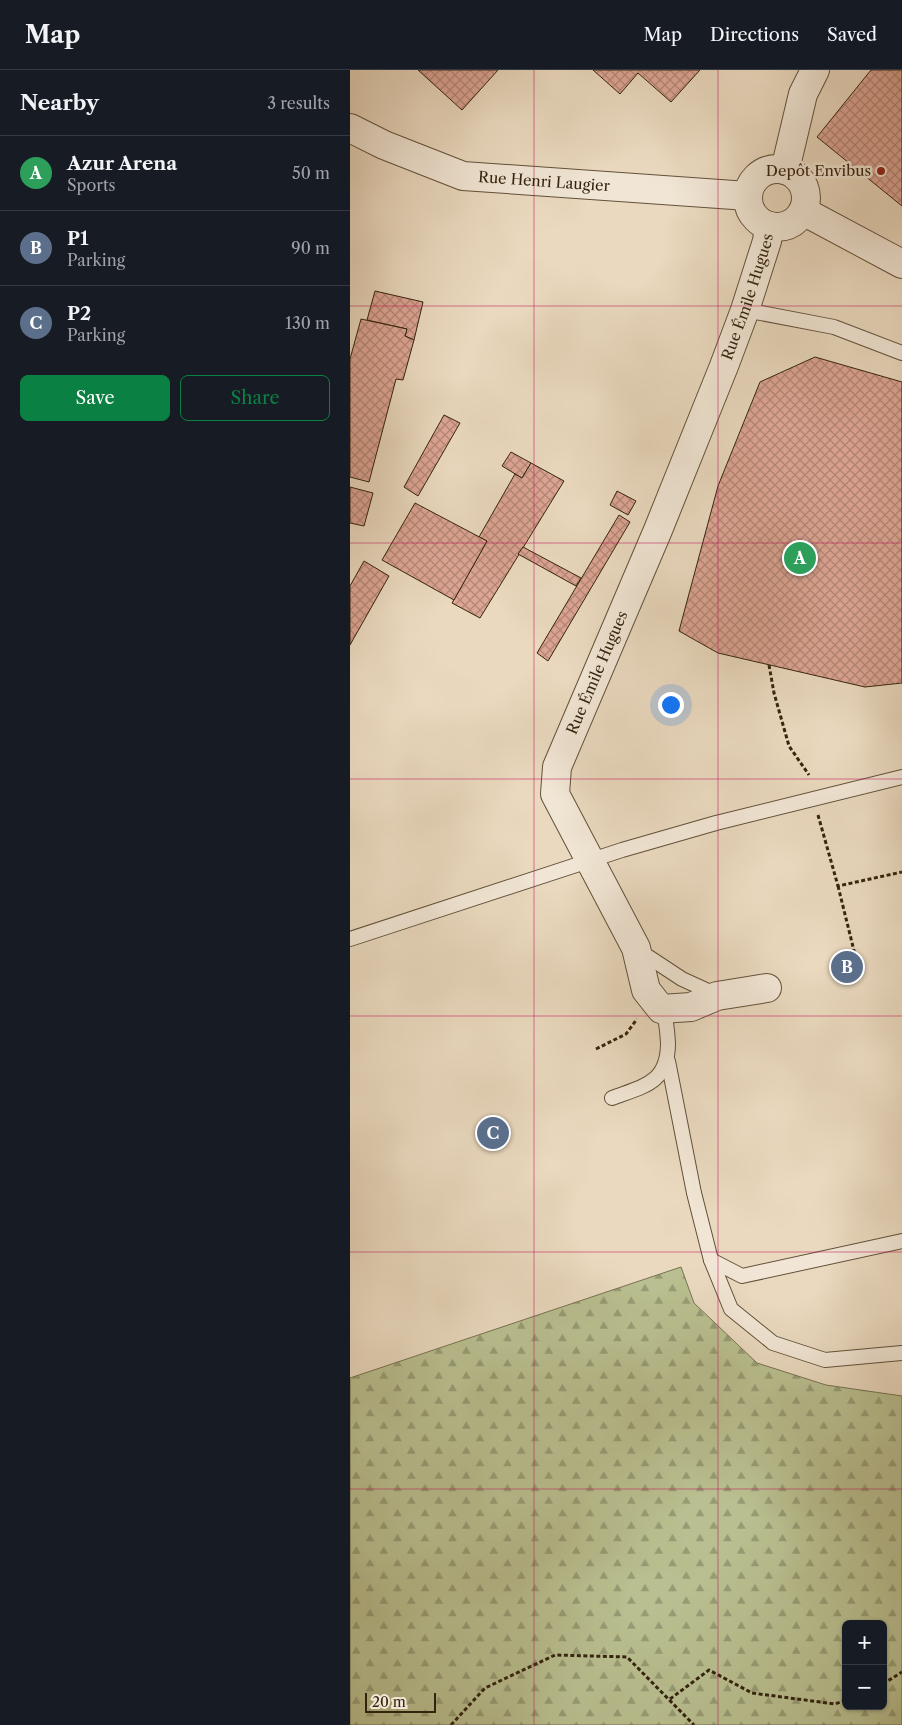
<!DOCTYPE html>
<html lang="en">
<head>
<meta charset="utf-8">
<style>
	body { margin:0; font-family:"Libre Caslon Text",serif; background:#242831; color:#f1f3f6 }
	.controls { position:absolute; right:15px; bottom:15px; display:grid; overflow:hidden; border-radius:8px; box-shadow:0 1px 4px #0004 }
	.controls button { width:45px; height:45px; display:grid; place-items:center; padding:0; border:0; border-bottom:1px solid #363941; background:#171b24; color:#f1f3f6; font:25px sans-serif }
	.scale { position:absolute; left:15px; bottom:12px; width:71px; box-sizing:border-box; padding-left:5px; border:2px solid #34240e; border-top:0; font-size:14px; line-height:18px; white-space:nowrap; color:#34240e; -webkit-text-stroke:4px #f1e6d5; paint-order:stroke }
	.you { position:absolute; left:320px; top:634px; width:18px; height:18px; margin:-12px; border:4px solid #fff; border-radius:50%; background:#1a73e8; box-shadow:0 0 0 8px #1a73e833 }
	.badge { display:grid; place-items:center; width:32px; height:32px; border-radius:50%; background:#0b8043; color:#fff; font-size:16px; font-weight:700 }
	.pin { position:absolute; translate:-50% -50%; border:2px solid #fff; box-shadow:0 1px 5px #0006 }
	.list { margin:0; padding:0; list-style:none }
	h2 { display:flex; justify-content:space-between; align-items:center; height:65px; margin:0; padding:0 20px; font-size:21px }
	h2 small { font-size:16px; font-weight:400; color:#9ea1a6 }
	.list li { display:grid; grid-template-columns:32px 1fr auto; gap:15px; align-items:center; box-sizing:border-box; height:75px; padding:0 20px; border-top:1px solid #363941 }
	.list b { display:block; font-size:19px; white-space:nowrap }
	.list p { margin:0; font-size:16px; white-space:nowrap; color:#9ea1a6 }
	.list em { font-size:16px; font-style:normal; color:#9ea1a6 }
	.actions { display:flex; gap:10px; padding:15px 20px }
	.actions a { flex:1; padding:11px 0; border:1px solid #0b8043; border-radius:8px; text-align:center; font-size:18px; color:#0b8043 }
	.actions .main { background:#0b8043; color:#fff }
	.map { position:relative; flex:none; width:552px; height:1655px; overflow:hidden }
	header { display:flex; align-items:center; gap:30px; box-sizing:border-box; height:70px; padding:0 25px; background:#171b24; border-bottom:1px solid #363941 }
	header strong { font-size:24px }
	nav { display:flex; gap:28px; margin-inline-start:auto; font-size:18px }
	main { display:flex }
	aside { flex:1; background:#171b24 }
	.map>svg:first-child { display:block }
</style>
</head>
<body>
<header>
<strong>Map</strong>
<nav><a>Map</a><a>Directions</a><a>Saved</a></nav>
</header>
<main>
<aside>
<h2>Nearby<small>3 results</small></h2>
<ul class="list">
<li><span class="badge" style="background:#2e9e5b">A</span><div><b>Azur Arena</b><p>Sports</p></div><em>50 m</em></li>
<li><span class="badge" style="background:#5c6f8a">B</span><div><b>P1</b><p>Parking</p></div><em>90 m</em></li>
<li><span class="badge" style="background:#5c6f8a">C</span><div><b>P2</b><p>Parking</p></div><em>130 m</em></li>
</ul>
<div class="actions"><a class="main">Save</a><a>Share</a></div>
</aside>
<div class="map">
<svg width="552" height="1655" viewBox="0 0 552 1655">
	<defs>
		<pattern id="forest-firs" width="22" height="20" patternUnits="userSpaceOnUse" patternTransform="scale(1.25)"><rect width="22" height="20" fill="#b9bf90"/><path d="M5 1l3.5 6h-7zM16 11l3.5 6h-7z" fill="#979b74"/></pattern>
		<pattern id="building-cross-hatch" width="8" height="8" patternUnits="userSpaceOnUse" patternTransform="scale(1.25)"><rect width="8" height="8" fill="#dda594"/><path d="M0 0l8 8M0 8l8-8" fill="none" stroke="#b48677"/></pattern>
	</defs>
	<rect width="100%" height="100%" fill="#ead9bf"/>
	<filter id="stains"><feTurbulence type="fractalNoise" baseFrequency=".004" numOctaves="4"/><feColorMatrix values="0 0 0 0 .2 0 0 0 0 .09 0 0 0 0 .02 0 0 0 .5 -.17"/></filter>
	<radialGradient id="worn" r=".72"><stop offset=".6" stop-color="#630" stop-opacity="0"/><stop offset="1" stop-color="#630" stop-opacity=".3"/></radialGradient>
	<path fill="url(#forest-firs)" stroke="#76724f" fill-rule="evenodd" d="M331,1197L344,1233L407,1293L476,1315L552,1326V1655H0V1308ZM496,1554H533V1636H496Z"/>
	<g fill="url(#building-cross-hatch)" stroke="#34240e">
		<path d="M68,0H148L112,40Z"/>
		<path d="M243,0H350L321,32L288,3L270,24Z"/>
		<path d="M521,0H552V136L467,67Z"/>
		<path d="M25,221L73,232L64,270L55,266L57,259L17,250Z"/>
		<path d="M11,249L57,259L55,266L64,270L53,310L46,309L19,412L0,407V289Z"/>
		<path d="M465,287L552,312V613L515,617L368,583L329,561L368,416L410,312Z"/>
		<path d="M94,345L110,353L68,426L54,417Z"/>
		<path d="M161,382L181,393L172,408L152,396Z"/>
		<path d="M181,393L214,411L130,548L102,533L137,471L129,467L165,404L172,408Z"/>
		<path d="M0,417L23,423L14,456L0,453Z"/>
		<path d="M267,421L286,431L278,445L260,435Z"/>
		<path d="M65,433L137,471L104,530L32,490Z"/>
		<path d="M269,445L280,452L198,591L187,583Z"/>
		<path d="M173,477L231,508L226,516L168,484Z"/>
		<path d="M14,491L39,506L0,575V516Z"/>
	</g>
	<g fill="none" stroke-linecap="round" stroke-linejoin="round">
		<g stroke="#62513a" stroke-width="16">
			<g id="service">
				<path d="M395,240L484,257L552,283"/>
				<path d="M0,869L272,780L366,753L552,707"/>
				<path d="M288,880L332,909L367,925"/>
				<path d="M318,991L344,1123L361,1190"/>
				<path d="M262,1028C294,1016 318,1013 318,973C317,960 317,951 311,939"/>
				<path d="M552,1171L392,1206L361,1190L381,1239L423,1273L475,1290L552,1283"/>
			</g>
		</g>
		<g stroke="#62513a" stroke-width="30">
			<g id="minor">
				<path id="s1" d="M0,58L34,75L113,106L398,126"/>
				<circle cx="427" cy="128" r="29"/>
				<path d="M435,100L453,24L465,0"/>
				<path d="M453,141L552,194"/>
				<path id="s2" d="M417,918L367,926L341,937L311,939L296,920L286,878L205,724L207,697L308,460L374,296L395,240L417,171L419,156"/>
			</g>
		</g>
		<g stroke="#34240e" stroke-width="3" stroke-dasharray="4 2.5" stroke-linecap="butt">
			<path d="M419,595L424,623L439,676L459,705"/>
			<path d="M468,745L488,816L552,802"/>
			<path d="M488,816L508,897"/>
			<path d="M246,979L276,964L287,949"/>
			<path d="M533,1614L552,1602"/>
			<path d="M320,1629L359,1600L402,1623L485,1634L496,1630"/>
			<path d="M101,1655L135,1618L205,1585L277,1587L344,1655"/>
		</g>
		<use href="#service" stroke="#f1e6d5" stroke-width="14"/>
		<use href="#minor" stroke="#f1e6d5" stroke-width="28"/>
	</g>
	<path fill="none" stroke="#c2185b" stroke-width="1" stroke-opacity="0.55" d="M184,0V1655M368,0V1655M0,236H552M0,473H552M0,709H552M0,946H552M0,1182H552M0,1419H552"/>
	<circle fill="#8f2418" stroke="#f1e6d5" stroke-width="2" cx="531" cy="101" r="5"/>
	<g text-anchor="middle" stroke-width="5" stroke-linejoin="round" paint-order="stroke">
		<g font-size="15" fill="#34240e" stroke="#f1e6d5" text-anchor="end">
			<text x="521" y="106">Depôt Envibus</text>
		</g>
		<g font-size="15" fill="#34240e" stroke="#f1e6d5">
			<text dy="5" stroke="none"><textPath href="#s1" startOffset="204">Rue Henri Laugier</textPath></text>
			<text dy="5" stroke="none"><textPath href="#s2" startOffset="885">Rue Émile Hugues</textPath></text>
			<text dy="5" stroke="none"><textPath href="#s2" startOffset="480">Rue Émile Hugues</textPath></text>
		</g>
	</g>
	<rect width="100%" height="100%" filter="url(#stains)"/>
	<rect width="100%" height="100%" fill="url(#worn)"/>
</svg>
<div class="controls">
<button>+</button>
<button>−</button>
</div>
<div class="scale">20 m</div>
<div class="you"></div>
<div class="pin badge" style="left:450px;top:488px;background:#2e9e5b">A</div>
<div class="pin badge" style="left:497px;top:897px;background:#5c6f8a">B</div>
<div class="pin badge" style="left:143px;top:1063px;background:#5c6f8a">C</div>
</div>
</main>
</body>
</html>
